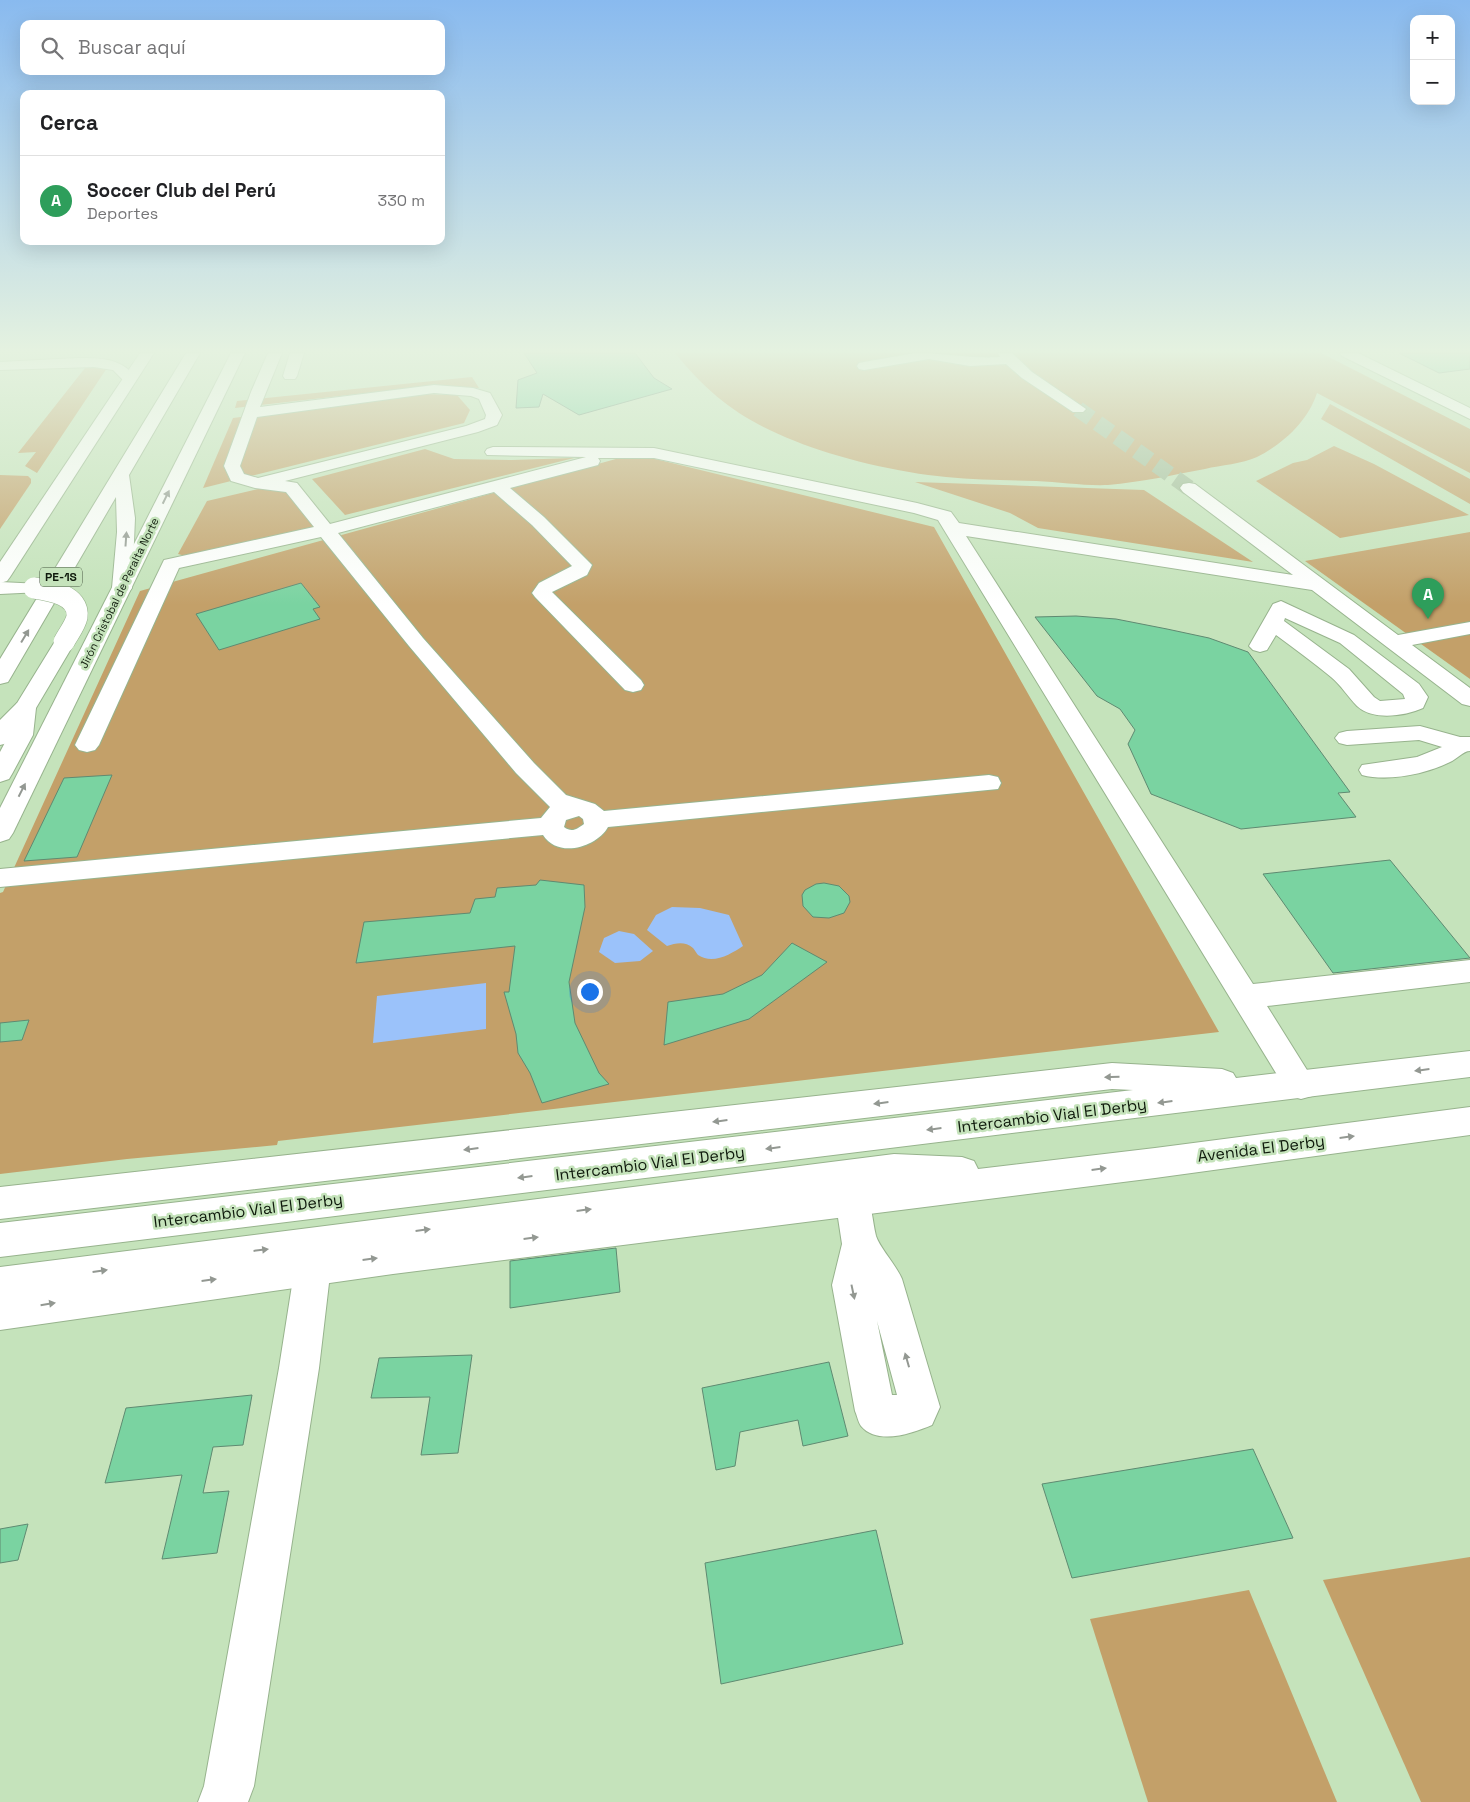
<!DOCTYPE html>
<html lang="es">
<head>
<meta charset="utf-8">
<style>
	body { margin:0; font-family:"Space Grotesk",sans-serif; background:#f2f2f2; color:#202124 }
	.controls { position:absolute; right:15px; top:15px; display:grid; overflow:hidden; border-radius:10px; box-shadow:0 5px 20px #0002 }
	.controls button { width:45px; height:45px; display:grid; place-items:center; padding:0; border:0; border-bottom:1px solid #e0e0e0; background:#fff; color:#202124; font:25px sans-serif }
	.you { position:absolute; left:589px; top:991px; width:18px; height:18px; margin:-12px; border:4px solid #fff; border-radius:50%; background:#1a73e8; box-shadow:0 0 0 8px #1a73e833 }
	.badge { display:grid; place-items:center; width:32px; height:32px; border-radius:50%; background:#842f9d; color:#fff; font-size:16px; font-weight:700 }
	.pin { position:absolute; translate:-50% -41px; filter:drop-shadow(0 1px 2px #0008) }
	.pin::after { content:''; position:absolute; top:26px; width:18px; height:15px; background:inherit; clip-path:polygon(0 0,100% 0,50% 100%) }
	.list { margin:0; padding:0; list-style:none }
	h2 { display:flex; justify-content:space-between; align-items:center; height:65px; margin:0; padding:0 20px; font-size:21px }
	h2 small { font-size:16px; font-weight:400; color:#757577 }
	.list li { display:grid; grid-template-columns:32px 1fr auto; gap:15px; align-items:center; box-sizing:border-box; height:90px; padding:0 20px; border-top:1px solid #e0e0e0 }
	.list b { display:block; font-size:19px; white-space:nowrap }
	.list p { margin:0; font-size:16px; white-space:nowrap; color:#757577 }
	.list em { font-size:16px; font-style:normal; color:#757577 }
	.icon { flex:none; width:28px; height:28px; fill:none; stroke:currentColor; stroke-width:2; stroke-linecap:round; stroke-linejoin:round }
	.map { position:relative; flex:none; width:1470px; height:1802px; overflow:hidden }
	.search { position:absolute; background:#fff; box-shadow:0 5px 20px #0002; left:20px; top:20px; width:425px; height:55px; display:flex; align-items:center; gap:12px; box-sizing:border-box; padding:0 18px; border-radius:10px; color:#757577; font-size:19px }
	.panel { position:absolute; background:#fff; box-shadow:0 5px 20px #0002; left:20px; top:90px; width:425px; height:155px; border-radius:10px }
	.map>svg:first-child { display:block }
</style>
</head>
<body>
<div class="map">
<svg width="1470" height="1802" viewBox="0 0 1470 1802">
	<rect width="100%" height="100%" fill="#c5e3bb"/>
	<g fill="#c3a069">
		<path d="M675,353H1321L1470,429V473L1317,393C1308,421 1283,444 1257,457C1242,464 1221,465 1205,469C1173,475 1141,482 1108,485C1085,486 1060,482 1036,481C1006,480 976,480 946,477C901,473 836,458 795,441C742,420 711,397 675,353Z"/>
		<path d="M104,367L107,368L37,473L25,466L36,452L18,453L85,368Z"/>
		<path d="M472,377L479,388L437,385L235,408L237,401Z"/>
		<path d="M424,394L457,395L470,410L464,423L203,488L233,418Z"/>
		<path d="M1330,404L1470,479V504L1321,419Z"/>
		<path d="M1334,446L1374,464L1469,515L1340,538L1256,481L1293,463L1307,460Z"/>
		<path d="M425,449L454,459L512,460L574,458L345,515L312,479Z"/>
		<path d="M643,456L934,527L1219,1032L278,1141L277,1145L127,1159L0,1174V893L3,892L140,591L623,457Z"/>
		<path d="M0,475L28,476L31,479V483L0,529Z"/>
		<path d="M915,482L1144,490L1253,562L1038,528L1010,513Z"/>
		<path d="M262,488L284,489L316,527L189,557L178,554L207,501Z"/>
		<path d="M1470,532V679L1305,561Z"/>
		<path d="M1470,1557V1802H1421L1323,1580Z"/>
		<path d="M1249,1590L1337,1802H1148L1090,1619Z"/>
	</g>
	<g fill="#9bc2fa">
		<path d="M672,907L700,908L729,915L743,946C731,954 713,965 698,955C696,953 695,950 693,948C685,941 676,943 667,946L647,930L656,915Z"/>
		<path d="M619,931L634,934L653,951L640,961L615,963L599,952L604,938Z"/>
		<path d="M486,983V1029L373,1043L377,996Z"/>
	</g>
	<g fill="#7ad3a1" stroke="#5f8a71">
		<path d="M524,353H635L654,378L672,389L579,415L543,394L539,407L516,408L518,380L537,373Z"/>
		<path d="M1399,353H1470V369L1439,373Z"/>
		<path d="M301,583L320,607L313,609L320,619L219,650L196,614Z"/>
		<path d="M1076,616L1116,619L1167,629L1209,638L1248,652L1350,792L1338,793L1356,817L1241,829L1151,794L1128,744L1135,730L1120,709L1097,696L1035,617Z"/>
		<path d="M112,775L77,857L24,861L64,778Z"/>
		<path d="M1390,860L1470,958L1333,973L1263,874Z"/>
		<path d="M540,880L584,885L585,907L569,982L575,1023L599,1073L609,1084L542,1103L530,1073L518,1053L516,1034L504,992H509L515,946L356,963L364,922L470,913L475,899L495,897L497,888L536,885Z"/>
		<path d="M824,883L839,886L849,896L850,902L844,913L829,918L813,917L803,906L802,895L805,890L816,884Z"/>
		<path d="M792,943L827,962L749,1019L664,1045L668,1002L723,994L762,975Z"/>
		<path d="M29,1020L22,1040L0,1042V1023Z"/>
		<path d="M616,1248L620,1292L510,1308V1261Z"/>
		<path d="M472,1355L458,1453L421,1455L430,1397L371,1398L379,1358Z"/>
		<path d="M829,1362L848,1436L803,1446L798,1420L740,1432L735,1466L716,1470L702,1388Z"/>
		<path d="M252,1395L243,1445L213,1447L203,1493L229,1491L217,1553L162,1559L182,1475L105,1483L126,1408Z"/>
		<path d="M1253,1449L1293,1538L1072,1578L1042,1484Z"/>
		<path d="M28,1524L18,1560L0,1563V1529Z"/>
		<path d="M876,1530L903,1644L721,1684L705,1563Z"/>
	</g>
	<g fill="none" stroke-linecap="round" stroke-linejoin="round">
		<path stroke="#a1bb98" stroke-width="16" stroke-dasharray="16 8" stroke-linecap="butt" d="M1078,409L1189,488"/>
		<g stroke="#97b38d" stroke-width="2">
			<g id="minor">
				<path d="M231,353H245L13,833L9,839L0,842V808Z"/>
				<path d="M268,353H282L260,407L434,385L473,388L490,393L502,415L497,425L478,432L285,481L297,483L330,524L586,457L487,455L485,452L487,449L493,447L654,448L917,503L951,512L959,523L1293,575L1183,492L1180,488L1183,484L1189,483L1195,484L1398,635L1470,622V634L1412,645L1470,688V706L1462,704L1312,590L966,536L1253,984L1470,960V982L1267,1006L1317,1086L1312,1096L1301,1099L1290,1096L938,520L914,513L654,458H598L600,461L598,465L510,488L544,517L592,565L587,575L552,592L641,680L644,685L641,690L633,692L625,690L535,597L532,593L539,583L572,566L532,525L494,492L338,533L423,638L534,763L566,795L595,804L604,811L989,775L998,777L1001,783L998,789L608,827C597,847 558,859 543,835L0,887V869L541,818L550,807L516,773L409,646L321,537L179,568L99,745L95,750L87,752L79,750L75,745L164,560L314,527L286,492L255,488L231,481L224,466L251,392ZM434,393L471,396L479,399L486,415L485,419L466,426L258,478L244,474L240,466L257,417ZM579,816L583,819L584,824C577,829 572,833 564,827L566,820Z"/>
				<path d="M290,353H304L297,376L295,379H285L283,376Z"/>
				<path d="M916,353C944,353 972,359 1000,357L998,353H1012L1032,372L1086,409L1083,412H1073L1022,378L1006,364L970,366L929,359L864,370L859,369L857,366L859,363L864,362Z"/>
				<path d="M1340,353H1358L1470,408V419L1342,356Z"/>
				<path d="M78,358C101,358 122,358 136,378L134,381H124L113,370L94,367L0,370V362Z"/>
				<path d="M1281,601L1354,635L1419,684L1428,697L1423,708C1405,716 1373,721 1357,706C1348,697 1341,685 1331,677C1314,663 1295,649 1276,635L1267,650L1260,652L1253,650L1249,646L1273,604ZM1285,618L1340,643L1403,694L1405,699L1380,701L1374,697L1349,669L1284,621Z"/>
				<path d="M1420,726L1460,737H1470V751C1463,751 1457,759 1450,762C1426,774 1388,782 1362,775L1359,770L1362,765L1417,757L1442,747L1419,740L1347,745L1339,743L1335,738L1339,733L1347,731Z"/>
				<path d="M852,1182L864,1187C872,1203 872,1219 876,1236C880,1248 896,1265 902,1279L940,1407L932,1425C913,1433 878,1446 861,1426C858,1422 857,1415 855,1411L832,1285L842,1244L835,1198L840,1187ZM877,1321L897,1395H892Z"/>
				<path d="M313,1248L326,1254L331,1266L319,1368L254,1786L248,1802H198L204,1786L279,1368L295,1266L300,1254Z"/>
			</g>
		</g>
		<g stroke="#97b38d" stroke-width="2">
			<g id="major">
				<path d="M0,582L41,584L44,588L41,592L0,594Z"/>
				<path d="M64,636L71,638L75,642L36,708L33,735L12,774L9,779L0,782V752L9,735L14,708L57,638Z"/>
				<path d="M1470,1051V1077L0,1257V1223L1133,1090L1112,1089L0,1219V1187L1112,1063L1222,1069L1233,1073L1236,1078Z"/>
				<path d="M1470,1107V1135L1155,1178L393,1274L0,1330V1267L894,1154L962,1157L974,1161L978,1169L1155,1148Z"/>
			</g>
		</g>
		<g stroke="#97b38d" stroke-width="2">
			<g id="highway">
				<path d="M140,353H154L10,577L7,581L0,583V562Z"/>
				<path d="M186,353H200L129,475L135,518L132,588L129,592L122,594L115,592L112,588L117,532L116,497L11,677L8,682L0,684V659Z"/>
				<path d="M25,701L33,703L36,708L17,729L8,743L0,745V720L17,703Z"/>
			</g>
		</g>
		<use href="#minor" fill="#fff" fill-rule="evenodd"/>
		<use href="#major" fill="#fff" fill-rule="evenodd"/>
		<use href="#highway" fill="#fff" fill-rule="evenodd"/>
		<g stroke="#97b38d" stroke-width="22" stroke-linecap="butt">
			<path id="major-bridge" d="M34,588C49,590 80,595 77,617C75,626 68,634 64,642"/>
		</g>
		<use href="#major-bridge" stroke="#fff" stroke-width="21"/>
	</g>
	<defs><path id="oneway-solid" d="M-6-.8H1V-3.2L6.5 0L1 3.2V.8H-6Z" transform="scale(1.25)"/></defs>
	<g fill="#939892">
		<use href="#oneway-solid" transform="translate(166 497) rotate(-64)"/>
		<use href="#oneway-solid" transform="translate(126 539) rotate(-86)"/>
		<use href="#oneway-solid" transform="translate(25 636) rotate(-59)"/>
		<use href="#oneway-solid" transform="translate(22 790) rotate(-63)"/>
		<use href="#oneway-solid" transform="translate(1422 1070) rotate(173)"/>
		<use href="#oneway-solid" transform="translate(1112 1077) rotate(178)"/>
		<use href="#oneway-solid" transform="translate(1165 1102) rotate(173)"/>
		<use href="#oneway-solid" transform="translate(881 1103) rotate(173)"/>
		<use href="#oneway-solid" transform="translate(720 1121) rotate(173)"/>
		<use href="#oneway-solid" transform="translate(934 1129) rotate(173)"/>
		<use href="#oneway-solid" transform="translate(1347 1137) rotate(-7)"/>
		<use href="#oneway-solid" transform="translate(773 1148) rotate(173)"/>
		<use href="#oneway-solid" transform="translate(471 1149) rotate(173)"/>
		<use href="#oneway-solid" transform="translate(1099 1169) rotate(-7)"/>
		<use href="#oneway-solid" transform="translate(525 1177) rotate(173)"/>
		<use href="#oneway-solid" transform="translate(584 1210) rotate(-7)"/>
		<use href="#oneway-solid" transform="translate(423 1230) rotate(-7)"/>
		<use href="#oneway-solid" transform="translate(531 1238) rotate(-7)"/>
		<use href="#oneway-solid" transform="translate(261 1250) rotate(-7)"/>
		<use href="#oneway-solid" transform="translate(370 1259) rotate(-7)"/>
		<use href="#oneway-solid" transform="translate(100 1271) rotate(-8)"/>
		<use href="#oneway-solid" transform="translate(209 1280) rotate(-7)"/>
		<use href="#oneway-solid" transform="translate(853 1292) rotate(78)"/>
		<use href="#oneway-solid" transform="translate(48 1304) rotate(-9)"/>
		<use href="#oneway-solid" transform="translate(907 1360) rotate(-106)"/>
	</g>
	<linearGradient id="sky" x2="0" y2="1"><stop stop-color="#89baef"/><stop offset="0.58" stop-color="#e5f2e0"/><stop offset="1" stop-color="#e5f2e0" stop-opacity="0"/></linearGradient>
	<rect width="1470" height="605" fill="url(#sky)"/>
	<g text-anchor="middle" stroke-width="5" stroke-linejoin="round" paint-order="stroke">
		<g font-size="11" fill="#0f1a0c" stroke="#c5e3bb">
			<text transform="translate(119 593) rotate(-64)" y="4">Jirón Cristobal de Peralta Norte</text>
		</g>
		<rect fill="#c5e3bb" stroke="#465640" stroke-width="1" x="40" y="567.5" width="42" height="19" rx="4"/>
		<g font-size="12" font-weight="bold" fill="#0f1a0c">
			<text x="61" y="581">PE-1S</text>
		</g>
		<g font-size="16" fill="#0f1a0c" stroke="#c5e3bb">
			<text transform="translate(1052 1115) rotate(-7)" y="6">Intercambio Vial El Derby</text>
			<text transform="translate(1261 1148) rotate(-7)" y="6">Avenida El Derby</text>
			<text transform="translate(650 1163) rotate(-7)" y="6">Intercambio Vial El Derby</text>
			<text transform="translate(248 1210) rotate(-7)" y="6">Intercambio Vial El Derby</text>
		</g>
	</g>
</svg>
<div class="controls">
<button>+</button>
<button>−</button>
</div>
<div class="you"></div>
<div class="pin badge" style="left:1428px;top:619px;background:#2e9e5b">A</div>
<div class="search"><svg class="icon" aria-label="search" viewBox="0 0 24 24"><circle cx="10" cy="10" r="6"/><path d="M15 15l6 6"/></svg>Buscar aquí</div>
<section class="panel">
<h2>Cerca<small></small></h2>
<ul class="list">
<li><span class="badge" style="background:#2e9e5b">A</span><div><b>Soccer Club del Perú</b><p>Deportes</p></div><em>330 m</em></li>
</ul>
</section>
</div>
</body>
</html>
